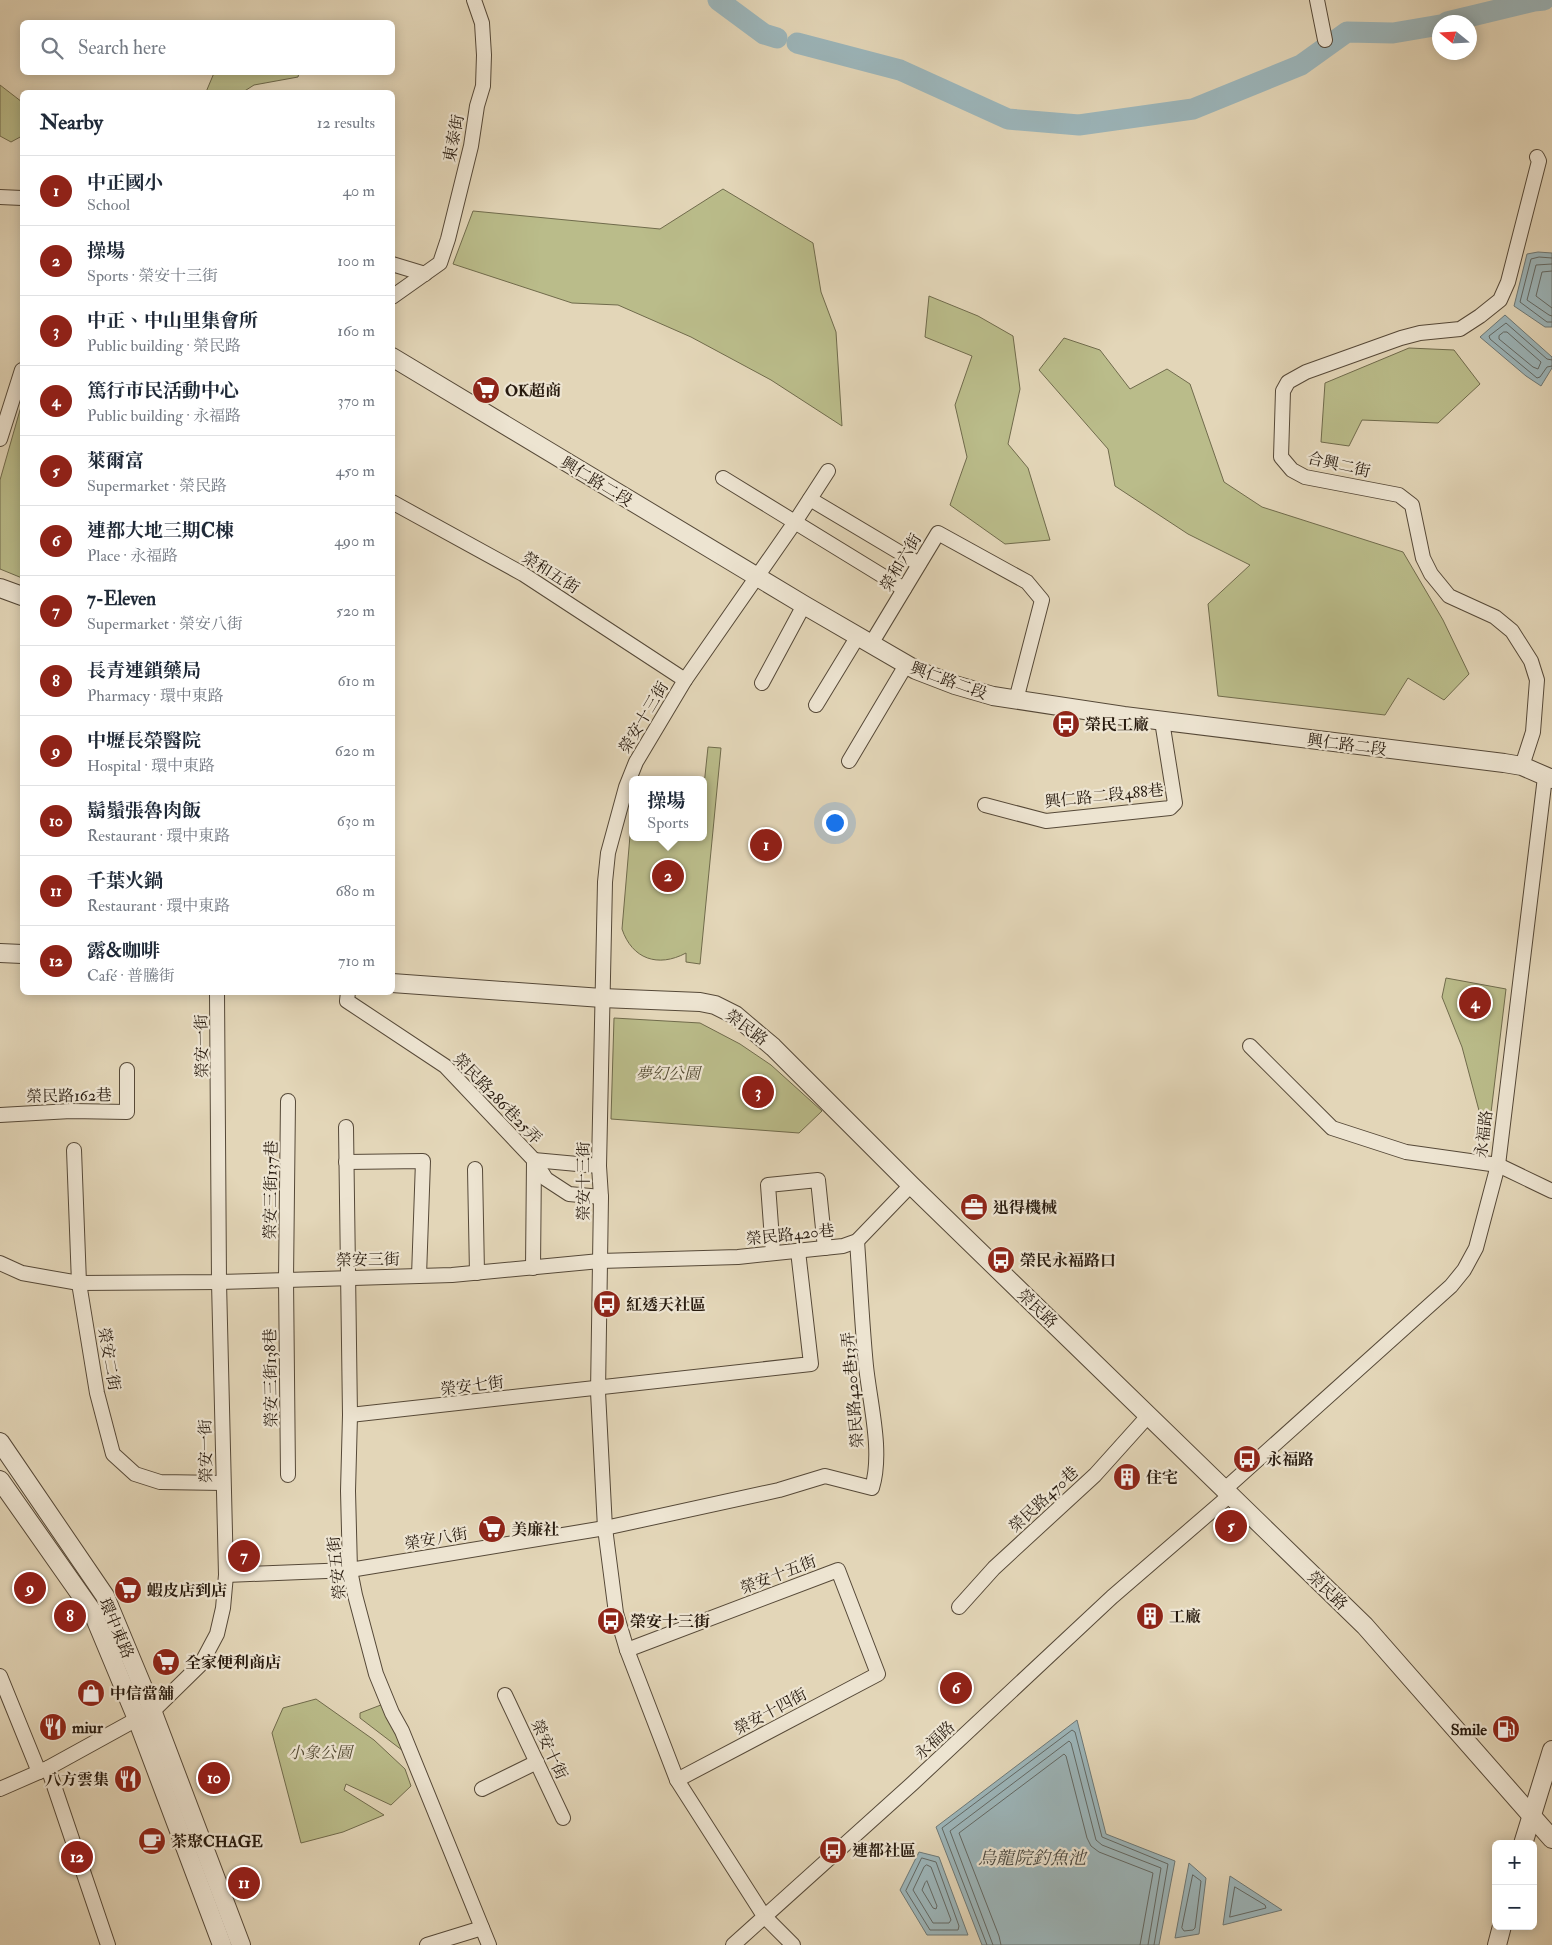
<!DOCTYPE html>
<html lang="en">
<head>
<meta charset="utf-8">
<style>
	body { margin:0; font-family:"IM FELL Double Pica","Noto Serif TC",serif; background:#f2f2f3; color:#1f2937 }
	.controls { position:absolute; right:15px; bottom:15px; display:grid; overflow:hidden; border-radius:8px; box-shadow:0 2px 12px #0003 }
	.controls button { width:45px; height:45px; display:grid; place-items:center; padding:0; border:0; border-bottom:1px solid #e0e1e3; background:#fff; color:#1f2937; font:25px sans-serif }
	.compass { position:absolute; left:1432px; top:15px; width:45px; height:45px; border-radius:50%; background:#fff; box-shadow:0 2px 12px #0003; rotate:288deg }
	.you { position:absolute; left:834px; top:822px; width:18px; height:18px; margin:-12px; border:4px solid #fff; border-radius:50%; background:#1a73e8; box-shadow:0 0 0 8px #1a73e833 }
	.badge { display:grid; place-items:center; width:32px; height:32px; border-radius:50%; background:#8f2418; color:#fff; font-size:16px; font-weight:700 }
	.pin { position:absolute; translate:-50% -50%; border:2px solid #fff; box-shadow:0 1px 5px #0006 }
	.popup { position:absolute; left:629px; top:776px; width:78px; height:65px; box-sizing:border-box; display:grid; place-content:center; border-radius:8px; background:#fff; filter:drop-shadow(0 1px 4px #0005); font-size:16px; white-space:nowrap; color:#747a83 }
	.popup b { font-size:19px; color:#1f2937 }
	.popup::after { content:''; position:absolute; left:50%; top:100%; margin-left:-10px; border:10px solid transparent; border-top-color:#fff }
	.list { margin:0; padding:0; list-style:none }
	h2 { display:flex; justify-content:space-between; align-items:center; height:65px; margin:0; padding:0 20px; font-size:21px }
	h2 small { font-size:16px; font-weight:400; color:#747a83 }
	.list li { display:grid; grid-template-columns:32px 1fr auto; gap:15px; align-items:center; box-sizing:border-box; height:70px; padding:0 20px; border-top:1px solid #e0e1e3 }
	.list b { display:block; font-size:19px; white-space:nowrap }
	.list p { margin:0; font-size:16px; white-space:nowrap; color:#747a83 }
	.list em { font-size:16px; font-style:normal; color:#747a83 }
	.icon { flex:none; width:28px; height:28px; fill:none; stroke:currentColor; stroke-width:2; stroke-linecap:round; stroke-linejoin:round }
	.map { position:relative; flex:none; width:1552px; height:1945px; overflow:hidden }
	.search { position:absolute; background:#fff; box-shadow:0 2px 12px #0003; left:20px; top:20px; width:375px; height:55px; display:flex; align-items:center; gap:12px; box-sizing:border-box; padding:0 18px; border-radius:8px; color:#747a83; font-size:19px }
	.panel { position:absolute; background:#fff; box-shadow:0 2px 12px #0003; left:20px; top:90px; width:375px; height:905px; border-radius:8px }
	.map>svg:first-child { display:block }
</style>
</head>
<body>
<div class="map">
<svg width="1552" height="1945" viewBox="0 0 1552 1945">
	<rect width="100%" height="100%" fill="#e3d6b8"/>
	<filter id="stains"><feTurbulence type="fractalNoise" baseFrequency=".004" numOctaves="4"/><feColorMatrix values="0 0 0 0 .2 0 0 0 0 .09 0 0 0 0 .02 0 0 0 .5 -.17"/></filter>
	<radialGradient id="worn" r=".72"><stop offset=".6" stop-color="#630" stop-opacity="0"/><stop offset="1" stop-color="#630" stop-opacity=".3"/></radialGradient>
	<g fill="#babc8a" stroke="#706b4c">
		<path d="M214,73V72L299,73L298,77L254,85L243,92H206Z"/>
		<path d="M0,85L22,102V136L11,142L0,136Z"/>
		<path d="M723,189L813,243L821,292L836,332L842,426L771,380L691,337L618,305L572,303L453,264L473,211L660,229Z"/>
		<path d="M929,296L978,316L1013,336L1020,389L1008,444L1028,468L1050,540L1005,544L950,505L967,457L955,405L972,356L925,337Z"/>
		<path d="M1064,338L1100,350L1130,389L1167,369L1190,384L1224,482L1262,507L1403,552L1443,620L1469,674L1444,700L1408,678L1385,715L1218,696L1208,604L1250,565L1188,534L1115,486L1108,449L1039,370Z"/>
		<path d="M1409,348L1454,350L1480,384L1438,423L1362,420L1349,446L1321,442L1325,383Z"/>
		<path d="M22,403V578L0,569V480Z"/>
		<path d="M708,747L721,748L700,964L686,962V953C658,968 632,959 622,929L631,824L633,820V837H703V795Z"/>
		<path d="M1446,978L1506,989L1490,1121L1481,1118L1462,1047L1442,997Z"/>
		<path d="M614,1018L700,1023L740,1044L771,1065L822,1111L799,1133L611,1119Z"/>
		<path d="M316,1699L374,1740L405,1769L411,1786L391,1805L346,1784L344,1790L384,1815L343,1832L301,1843L272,1733L283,1708Z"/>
		<path d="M386,1703L411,1757L360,1718V1713Z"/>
	</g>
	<g fill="#9cb6bb" stroke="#6d7876">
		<path d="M1538,252L1552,253V327H1545L1514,306L1527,254Z"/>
		<path d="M1505,315L1552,357V368L1541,386L1526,376L1480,337Z"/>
		<path d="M1077,1720L1106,1834L1175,1861L1159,1945H982L936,1827Z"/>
		<path d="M919,1852L939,1857L968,1935H927L900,1890Z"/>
		<path d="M1189,1863L1206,1878L1199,1934L1175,1938Z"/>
		<path d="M1230,1876L1282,1910L1223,1925Z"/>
	</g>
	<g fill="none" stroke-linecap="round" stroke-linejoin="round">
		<g stroke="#626864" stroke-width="1">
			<path d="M1552,258L1539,257L1531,259L1520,302L1547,322H1552"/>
			<path d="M1552,264L1536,265L1527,300L1549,315L1552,316"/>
			<path d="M1552,271L1542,272L1536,296L1552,308"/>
			<path d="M1504,332H1507L1541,362L1538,369L1533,367L1499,339V336Z"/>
			<path d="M1552,360L1547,359L1506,323L1489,336L1490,339L1537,378L1540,377L1547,367L1552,366"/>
			<path d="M922,1858L936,1862L959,1926L958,1930H930L906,1891Z"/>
			<path d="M927,1865L931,1867L951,1920L949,1923H933L913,1890L924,1867Z"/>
			<path d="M1193,1875L1201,1881L1195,1928L1193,1930L1184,1931L1182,1928Z"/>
			<path d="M927,1881L937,1906L936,1909L933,1908L922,1890L925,1883Z"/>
			<path d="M1235,1887L1265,1905L1266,1908L1230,1917Z"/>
			<path d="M987,1945L942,1828L1072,1730L1075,1732L1102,1837L1168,1864L1154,1945"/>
			<path d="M993,1945L950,1831L1069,1741L1071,1743L1096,1840L1102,1845L1161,1868L1148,1945"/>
			<path d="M1001,1945L999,1936L959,1833L1064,1754L1066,1756L1087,1838L1091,1846L1099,1852L1153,1873L1140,1945"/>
		</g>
		<g stroke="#9cb6bb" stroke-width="21">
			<path d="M718,0L764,34L777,38"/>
			<path d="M1447,22L1534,1L1544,0"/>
			<path d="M797,43L900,70L1008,119L1079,125L1193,109L1301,65L1347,32L1393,33L1440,25"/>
		</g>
		<g stroke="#564938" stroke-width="16">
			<g id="minor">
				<path d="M1317,0L1325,40"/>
				<path d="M0,197L22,198"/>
				<path d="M392,264L425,274"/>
				<path d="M392,297L440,263L448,239L471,146L477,106L483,86L484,55L482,23L474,0"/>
				<path d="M0,439L22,370"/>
				<path d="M723,478L904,589"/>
				<path d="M810,499L919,564"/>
				<path d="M392,502L523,574L685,680"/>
				<path d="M871,644L938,533L1027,582L1042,600L1016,700"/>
				<path d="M762,683L804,605"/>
				<path d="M816,705L858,636"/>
				<path d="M849,761L906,665"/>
				<path d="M1522,766L1533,732L1537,680L1531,661L1512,631L1495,617L1449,596L1431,574L1423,558L1412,505L1399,495L1305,477L1292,470L1281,457L1283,391L1288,382L1306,372L1401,338L1420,333L1460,329L1480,316L1500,300L1508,282L1539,161L1537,157"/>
				<path d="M985,805L1046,821L1170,808L1175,803L1162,721"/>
				<path d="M348,992L347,1001L445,1066L534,1160L546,1179L569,1194L601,1197"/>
				<path d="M1250,1046L1332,1128L1406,1152L1498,1165L1552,1191"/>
				<path d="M288,1101L286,1279L288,1475"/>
				<path d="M0,1115L71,1111L127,1112V1070"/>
				<path d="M346,1127L350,1415L348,1491L350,1570L355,1595L376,1674L392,1713L402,1731L489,1945"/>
				<path d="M74,1150L79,1283L97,1393L113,1454L135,1474L160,1482L223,1483"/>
				<path d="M534,1160L599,1166"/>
				<path d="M346,1162L423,1161L419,1276"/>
				<path d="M475,1169L477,1273"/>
				<path d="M773,1253L768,1185L818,1180L825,1248"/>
				<path d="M0,1263L22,1273L79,1283L219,1282L452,1275L600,1261L738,1257L843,1246L857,1241L911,1185"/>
				<path d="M533,1268L534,1160"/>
				<path d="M350,1415L811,1364L798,1251"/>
				<path d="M226,1575L350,1570L605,1528L779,1490L825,1476L872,1488C883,1452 870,1404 866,1366C862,1325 860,1282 857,1241"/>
				<path d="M959,1607L994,1568L1095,1475L1148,1416"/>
				<path d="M627,1650L838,1570L878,1674L677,1780"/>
				<path d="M0,1676L39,1772"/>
				<path d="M505,1695L563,1818"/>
				<path d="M48,1768L108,1945"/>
				<path d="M0,1789L48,1768L137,1719L152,1712L201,1664L217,1634L223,1608L226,1575L219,1282L217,992"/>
				<path d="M482,1789L537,1762"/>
				<path d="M427,1945L482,1928"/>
				<path d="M733,1945L913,1783L1112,1597L1229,1496L1225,1489L1451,1286L1464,1270L1476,1248L1498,1165L1545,777L1552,776"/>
				<path d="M793,1945L764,1916L677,1780L627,1650L616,1613L605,1528L598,1392L601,1197L599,1166L605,882L608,853L626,787L636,762L685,680L795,522L828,471"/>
			</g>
		</g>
		<g stroke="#564938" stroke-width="20">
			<g id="tertiary">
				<path d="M392,357L804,605L916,670L955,685L993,696L1124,716L1504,763L1522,766L1552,779"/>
				<path d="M0,588L22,596"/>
				<path d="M0,953L22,954"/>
				<path d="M392,983L602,998L700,1002L715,1005L735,1015L773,1047L911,1185L1365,1626L1552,1839"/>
				<path d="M0,1442L105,1596L147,1697L241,1945"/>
				<path d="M0,1480L92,1611L137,1719L222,1945"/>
				<path d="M1523,1844L1552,1750"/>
				<path d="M1497,1945L1502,1926"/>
			</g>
		</g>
		<use href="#minor" stroke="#ede4d1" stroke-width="14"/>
		<use href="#tertiary" stroke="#ede4d1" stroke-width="18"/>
	</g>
	<defs>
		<g id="supermarket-disc" transform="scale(1.4375)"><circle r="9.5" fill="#8f2418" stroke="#ede4d1"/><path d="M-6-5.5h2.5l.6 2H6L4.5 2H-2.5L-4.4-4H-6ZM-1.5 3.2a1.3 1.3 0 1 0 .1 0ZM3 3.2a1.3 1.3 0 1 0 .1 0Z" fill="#fff"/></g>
		<g id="bus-disc" transform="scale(1.4375)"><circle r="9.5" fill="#8f2418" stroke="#ede4d1"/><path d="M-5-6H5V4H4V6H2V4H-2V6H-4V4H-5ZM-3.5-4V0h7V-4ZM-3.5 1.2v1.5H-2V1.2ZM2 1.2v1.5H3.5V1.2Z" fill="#fff"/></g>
		<g id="office-disc" transform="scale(1.4375)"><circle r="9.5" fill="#8f2418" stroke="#ede4d1"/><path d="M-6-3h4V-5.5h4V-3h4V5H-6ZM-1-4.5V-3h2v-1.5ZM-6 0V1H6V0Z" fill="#fff"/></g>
		<g id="building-disc" transform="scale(1.4375)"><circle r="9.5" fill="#8f2418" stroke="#ede4d1"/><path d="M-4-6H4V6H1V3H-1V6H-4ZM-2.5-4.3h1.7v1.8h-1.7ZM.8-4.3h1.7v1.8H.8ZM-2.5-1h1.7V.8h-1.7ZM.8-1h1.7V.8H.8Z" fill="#fff"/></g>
		<g id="shop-disc" transform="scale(1.4375)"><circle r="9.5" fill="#8f2418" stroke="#ede4d1"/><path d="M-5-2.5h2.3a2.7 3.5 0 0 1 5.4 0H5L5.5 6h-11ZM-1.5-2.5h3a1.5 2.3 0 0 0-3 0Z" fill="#fff"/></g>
		<g id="restaurant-disc" transform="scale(1.4375)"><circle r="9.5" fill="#8f2418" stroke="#ede4d1"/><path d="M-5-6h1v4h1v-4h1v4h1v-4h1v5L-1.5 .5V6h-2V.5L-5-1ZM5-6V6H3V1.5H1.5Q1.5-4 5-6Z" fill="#fff"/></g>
		<g id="fuel-disc" transform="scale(1.4375)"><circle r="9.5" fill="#8f2418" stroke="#ede4d1"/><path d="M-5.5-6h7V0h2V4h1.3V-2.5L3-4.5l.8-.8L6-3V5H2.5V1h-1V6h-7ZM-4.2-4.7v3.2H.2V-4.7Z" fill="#fff"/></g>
		<g id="cafe-disc" transform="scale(1.4375)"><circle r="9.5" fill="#8f2418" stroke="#ede4d1"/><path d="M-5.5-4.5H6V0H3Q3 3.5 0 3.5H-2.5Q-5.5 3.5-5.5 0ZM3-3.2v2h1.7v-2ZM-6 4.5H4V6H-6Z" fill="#fff"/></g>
	</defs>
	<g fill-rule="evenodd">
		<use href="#supermarket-disc" x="486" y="390"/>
		<use href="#bus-disc" x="1066" y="724"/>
		<use href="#office-disc" x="974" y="1207"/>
		<use href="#bus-disc" x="1001" y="1260"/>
		<use href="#bus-disc" x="607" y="1304"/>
		<use href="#bus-disc" x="1247" y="1459"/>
		<use href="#building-disc" x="1127" y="1477"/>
		<use href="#supermarket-disc" x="492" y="1529"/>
		<use href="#supermarket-disc" x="128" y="1590"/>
		<use href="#building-disc" x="1150" y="1616"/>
		<use href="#bus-disc" x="611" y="1621"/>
		<use href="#supermarket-disc" x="166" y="1662"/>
		<use href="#shop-disc" x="91" y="1693"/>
		<use href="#restaurant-disc" x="53" y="1727"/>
		<use href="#fuel-disc" x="1506" y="1729"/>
		<use href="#restaurant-disc" x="128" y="1779"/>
		<use href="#cafe-disc" x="152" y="1841"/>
		<use href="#bus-disc" x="833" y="1850"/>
	</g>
	<g text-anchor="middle" stroke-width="4.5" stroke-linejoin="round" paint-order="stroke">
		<g font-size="16" fill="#271a0e" stroke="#ede4d1">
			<text transform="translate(453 138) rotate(-79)" y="6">東泰街</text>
			<text transform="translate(1339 464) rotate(13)" y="6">合興二街</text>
			<text transform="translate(597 481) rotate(31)" y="6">興仁路二段</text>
			<text transform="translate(900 562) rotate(-59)" y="6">榮和六街</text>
			<text transform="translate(551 572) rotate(32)" y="6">榮和五街</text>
			<text transform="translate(949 680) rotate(20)" y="6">興仁路二段</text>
			<text transform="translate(643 717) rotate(-59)" y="6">榮安十三街</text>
			<text transform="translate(1347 744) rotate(7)" y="6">興仁路二段</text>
			<text transform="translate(1104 795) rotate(-6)" y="6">興仁路二段488巷</text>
			<text transform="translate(747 1027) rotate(37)" y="6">榮民路</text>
			<text transform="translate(201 1046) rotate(-91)" y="6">榮安一街</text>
			<text transform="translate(69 1095) rotate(-1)" y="6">榮民路162巷</text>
			<text transform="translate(498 1098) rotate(46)" y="6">榮民路286巷25弄</text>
			<text transform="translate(1483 1134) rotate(-83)" y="6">永福路</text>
			<text transform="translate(583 1181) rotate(-90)" y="6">榮安十三街</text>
			<text transform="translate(270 1190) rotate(-89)" y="6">榮安三街137巷</text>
			<text transform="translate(790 1234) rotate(-6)" y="6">榮民路420巷</text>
			<text transform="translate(368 1259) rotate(-1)" y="6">榮安三街</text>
			<text transform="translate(1038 1308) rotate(44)" y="6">榮民路</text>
			<text transform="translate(110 1359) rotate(80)" y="6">榮安二街</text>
			<text transform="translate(270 1378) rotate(-91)" y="6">榮安三街138巷</text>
			<text transform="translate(472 1385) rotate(-7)" y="6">榮安七街</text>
			<text transform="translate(852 1390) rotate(-95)" y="6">榮民路420巷13弄</text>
			<text transform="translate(205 1451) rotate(-91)" y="6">榮安一街</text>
			<text transform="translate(1043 1499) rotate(-43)" y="6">榮民路470巷</text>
			<text transform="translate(436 1538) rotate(-10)" y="6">榮安八街</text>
			<text transform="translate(336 1568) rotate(-96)" y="6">榮安五街</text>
			<text transform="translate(778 1574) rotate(-21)" y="6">榮安十五街</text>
			<text transform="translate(1328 1590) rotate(44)" y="6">榮民路</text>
			<text transform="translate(117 1628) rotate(67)" y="6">環中東路</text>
			<text transform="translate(770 1711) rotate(-28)" y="6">榮安十四街</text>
			<text transform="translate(934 1740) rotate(-43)" y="6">永福路</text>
			<text transform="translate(550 1749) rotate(65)" y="6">榮安十街</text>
		</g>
		<g font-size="16" font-weight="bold" fill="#271a0e" stroke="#ede4d1" text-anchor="start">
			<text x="505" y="396">OK超商</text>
			<text x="1085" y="730">榮民工廠</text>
			<text x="993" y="1213">迅得機械</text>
			<text x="1020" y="1266">榮民永褔路口</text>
			<text x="626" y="1310">紅透天社區</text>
			<text x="1266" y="1465">永福路</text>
			<text x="1146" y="1483">住宅</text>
			<text x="511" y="1535">美廉社</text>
			<text x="147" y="1596">蝦皮店到店</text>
			<text x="1169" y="1622">工廠</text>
			<text x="630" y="1627">榮安十三街</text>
			<text x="185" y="1668">全家便利商店</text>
			<text x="110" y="1699">中信當舖</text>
			<text x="72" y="1733">miur</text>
			<text x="1487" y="1735" text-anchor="end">Smile</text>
			<text x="109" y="1785" text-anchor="end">八方雲集</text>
			<text x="171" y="1847">茶聚CHAGE</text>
			<text x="852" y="1856">連都社區</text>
		</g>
		<g font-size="16" font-style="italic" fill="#534b33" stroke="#ede4d1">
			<text x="668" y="1079">夢幻公園</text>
			<text x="320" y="1758">小象公園</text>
		</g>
		<g font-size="18" font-style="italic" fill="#4a4942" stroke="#ede4d1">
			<text x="1032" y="1864">烏龍院釣魚池</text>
		</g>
	</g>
	<rect width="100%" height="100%" filter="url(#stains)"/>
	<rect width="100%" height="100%" fill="url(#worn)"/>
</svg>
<div class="controls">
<button>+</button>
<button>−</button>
</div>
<svg class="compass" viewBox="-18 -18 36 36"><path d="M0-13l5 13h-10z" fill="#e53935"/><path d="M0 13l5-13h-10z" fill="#747a83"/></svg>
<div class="you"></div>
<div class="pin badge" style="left:766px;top:845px">1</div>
<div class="pin badge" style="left:668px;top:876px">2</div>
<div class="popup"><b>操場</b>Sports</div>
<div class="pin badge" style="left:758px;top:1092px">3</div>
<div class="pin badge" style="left:1475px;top:1003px">4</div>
<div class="pin badge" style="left:1231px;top:1526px">5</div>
<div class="pin badge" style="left:956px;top:1688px">6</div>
<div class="pin badge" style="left:244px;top:1556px">7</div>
<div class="pin badge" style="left:70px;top:1616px">8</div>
<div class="pin badge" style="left:30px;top:1588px">9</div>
<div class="pin badge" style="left:214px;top:1778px">10</div>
<div class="pin badge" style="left:244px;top:1883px">11</div>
<div class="pin badge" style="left:77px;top:1857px">12</div>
<div class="search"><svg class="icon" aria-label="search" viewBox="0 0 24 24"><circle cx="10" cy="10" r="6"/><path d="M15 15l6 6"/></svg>Search here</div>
<section class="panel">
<h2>Nearby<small>12 results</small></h2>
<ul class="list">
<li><span class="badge">1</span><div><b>中正國小</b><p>School</p></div><em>40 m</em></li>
<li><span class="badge">2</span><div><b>操場</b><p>Sports · 榮安十三街</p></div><em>100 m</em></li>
<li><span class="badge">3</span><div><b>中正、中山里集會所</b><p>Public building · 榮民路</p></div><em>160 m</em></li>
<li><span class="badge">4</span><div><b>篤行市民活動中心</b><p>Public building · 永福路</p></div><em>370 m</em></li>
<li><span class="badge">5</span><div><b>萊爾富</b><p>Supermarket · 榮民路</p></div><em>450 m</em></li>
<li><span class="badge">6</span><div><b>連都大地三期C棟</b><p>Place · 永福路</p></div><em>490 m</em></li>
<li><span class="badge">7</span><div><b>7-Eleven</b><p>Supermarket · 榮安八街</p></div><em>520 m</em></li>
<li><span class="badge">8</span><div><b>長青連鎖藥局</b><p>Pharmacy · 環中東路</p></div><em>610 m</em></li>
<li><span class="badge">9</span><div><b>中壢長榮醫院</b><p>Hospital · 環中東路</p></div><em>620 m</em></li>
<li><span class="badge">10</span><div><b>鬍鬚張魯肉飯</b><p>Restaurant · 環中東路</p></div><em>630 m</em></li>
<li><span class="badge">11</span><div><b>千葉火鍋</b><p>Restaurant · 環中東路</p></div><em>680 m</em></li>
<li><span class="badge">12</span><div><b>露&amp;咖啡</b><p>Café · 普騰街</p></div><em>710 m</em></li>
</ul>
</section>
</div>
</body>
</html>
